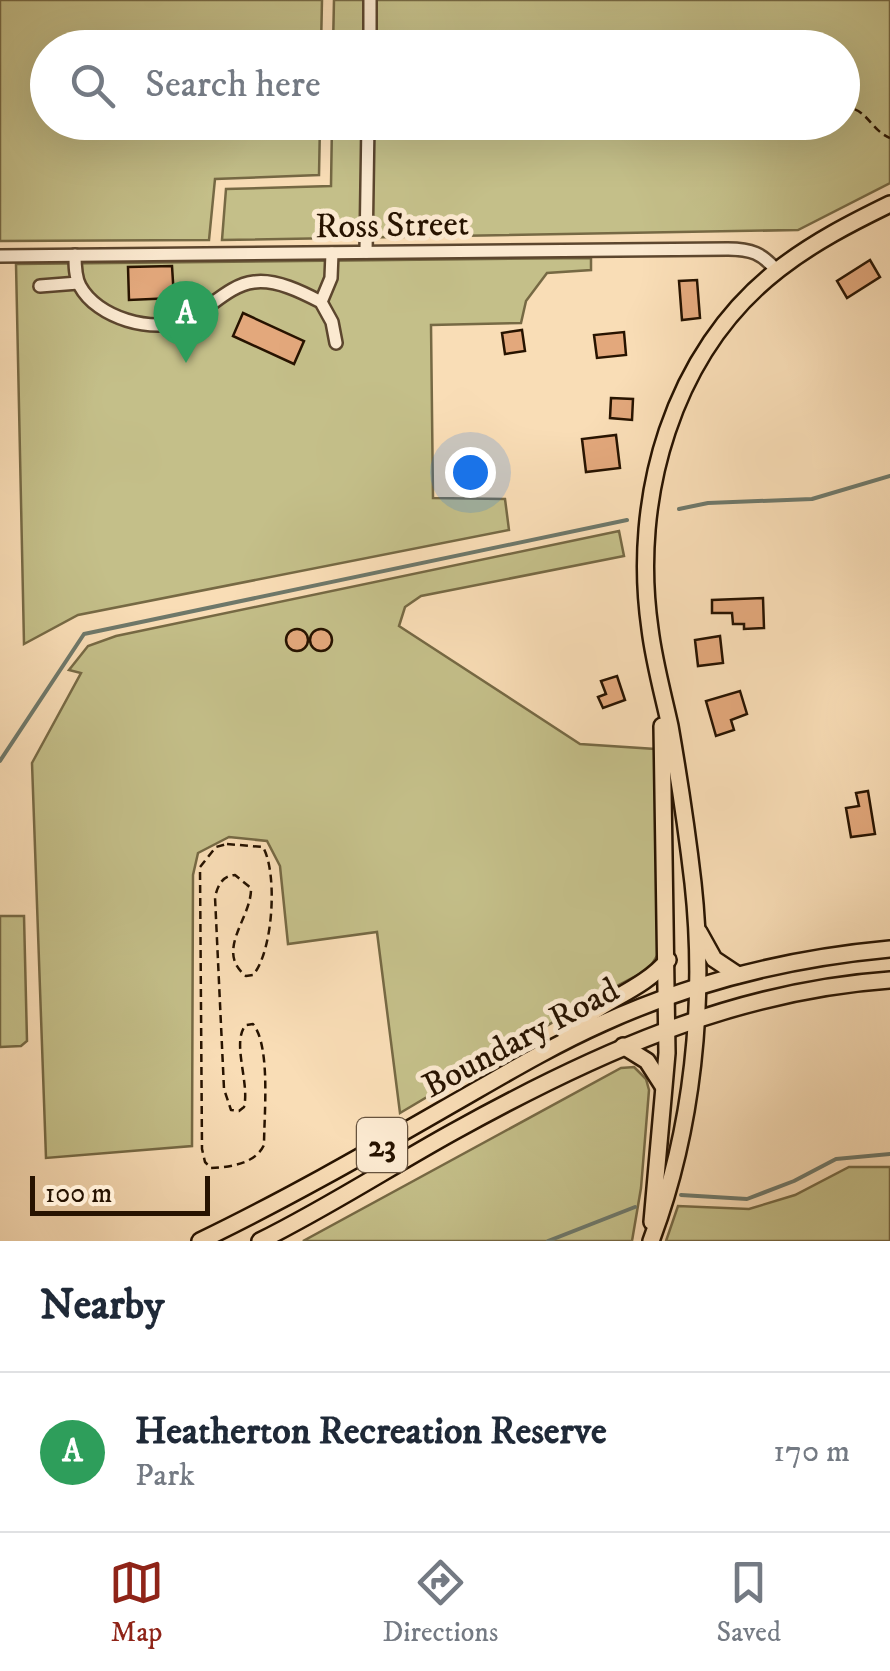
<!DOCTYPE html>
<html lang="en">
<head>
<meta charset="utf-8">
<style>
	body { margin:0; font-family:"IM FELL DW Pica",serif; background:#f6f6f7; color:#1f2937 }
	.scale { position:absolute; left:30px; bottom:25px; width:180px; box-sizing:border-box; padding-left:10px; border:5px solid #271300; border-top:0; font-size:28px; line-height:35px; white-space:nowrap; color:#271300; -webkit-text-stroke:8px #fbe9d0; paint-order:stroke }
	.you { position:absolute; left:470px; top:472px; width:35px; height:35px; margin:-25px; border:8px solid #fff; border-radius:50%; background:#1a73e8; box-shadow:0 0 0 15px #1a73e833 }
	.badge { display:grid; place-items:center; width:65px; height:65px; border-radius:50%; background:#8f2418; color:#fff; font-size:32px; font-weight:700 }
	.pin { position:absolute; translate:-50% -82px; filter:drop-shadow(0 2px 5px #0008) }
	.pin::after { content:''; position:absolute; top:52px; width:35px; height:30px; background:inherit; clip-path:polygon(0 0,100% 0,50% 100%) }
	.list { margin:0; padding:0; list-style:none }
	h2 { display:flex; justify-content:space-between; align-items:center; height:130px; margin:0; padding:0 40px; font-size:42px }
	h2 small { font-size:32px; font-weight:400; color:#747a83 }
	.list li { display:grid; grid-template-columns:65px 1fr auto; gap:30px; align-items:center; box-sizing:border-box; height:160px; padding:0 40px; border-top:2px solid #e0e1e3 }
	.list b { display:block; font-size:38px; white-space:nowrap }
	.list p { margin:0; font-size:32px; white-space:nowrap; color:#747a83 }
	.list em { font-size:32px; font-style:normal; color:#747a83 }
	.icon { flex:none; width:55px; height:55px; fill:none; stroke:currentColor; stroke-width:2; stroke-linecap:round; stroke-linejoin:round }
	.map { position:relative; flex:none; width:890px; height:1241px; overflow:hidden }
	.search { position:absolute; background:#fff; box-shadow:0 10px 40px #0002; left:30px; right:30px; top:30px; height:110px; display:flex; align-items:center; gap:25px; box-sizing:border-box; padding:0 35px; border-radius:55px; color:#747a83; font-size:38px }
	.sheet { height:290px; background:#fff }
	nav { display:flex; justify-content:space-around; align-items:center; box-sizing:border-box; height:140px; border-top:2px solid #e0e1e3; background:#fff; font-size:28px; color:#747a83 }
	nav a { display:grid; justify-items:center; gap:5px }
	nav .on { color:#8f2418 }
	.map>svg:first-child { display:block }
</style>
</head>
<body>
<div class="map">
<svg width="890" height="1241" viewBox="0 0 890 1241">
	<rect width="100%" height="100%" fill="#f9ddb6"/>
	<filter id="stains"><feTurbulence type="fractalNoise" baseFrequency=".002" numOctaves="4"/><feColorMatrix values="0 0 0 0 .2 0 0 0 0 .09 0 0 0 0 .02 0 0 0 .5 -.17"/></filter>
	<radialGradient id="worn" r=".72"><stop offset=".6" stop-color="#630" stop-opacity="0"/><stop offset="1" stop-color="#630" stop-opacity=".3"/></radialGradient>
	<g fill="#c4bf89" stroke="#766944" stroke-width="2.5">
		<path d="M0,0H322L321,47L48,48V122L320,123L319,175L215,179L209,240L0,241Z"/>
		<path d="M334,0H890V183L798,230L222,240L226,189L331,186L332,123L842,122V48L333,47Z"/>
		<path d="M591,258V270L547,273L526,301L521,323L431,325L433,498L505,499L509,530L78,615L24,644L16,264Z"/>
		<path d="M619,531L624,556L421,596L405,607L399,626L580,744L655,749L660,951L649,969L592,999L400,1113L377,932L288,944L280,866L267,841L229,837L198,853L193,875L192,1146L46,1158L32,763L81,673L69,670L88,646L116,636Z"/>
		<path d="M0,916H24L27,1041L21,1046L0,1047Z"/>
		<path d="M634,1067L646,1079L649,1090L641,1188L632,1241H303L621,1068Z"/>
		<path d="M849,1167H890V1241H666L678,1206L749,1209L795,1195Z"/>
	</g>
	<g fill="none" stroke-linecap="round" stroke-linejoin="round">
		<g stroke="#6e786a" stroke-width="4">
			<path d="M679,509L708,503L812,499L890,476"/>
			<path d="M0,761L84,634L627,520"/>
			<path d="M681,1195L747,1199L794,1181L836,1159L890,1154"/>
			<path d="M548,1241L635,1207"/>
		</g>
	</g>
	<g fill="#e3a87c" stroke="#271300" stroke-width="2.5">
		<path d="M870,260L880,277L847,298L837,281Z"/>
		<path d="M172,266L174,298L129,300L128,267Z"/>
		<path d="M697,280L700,318L682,320L679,281Z"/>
		<path d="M243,313L304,341L294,364L233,336Z"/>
		<path d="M522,330L525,351L505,354L502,333Z"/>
		<path d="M624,332L626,355L597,358L594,335Z"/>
		<path d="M611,398L633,399L632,420L610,418Z"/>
		<path d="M616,435L620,468L586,472L582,439Z"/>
		<path d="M763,598L764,628L744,629V624H733L732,613H712V600Z"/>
		<circle cx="321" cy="640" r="11"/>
		<circle cx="297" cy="640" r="11"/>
		<path d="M720,636L723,663L698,666L695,640Z"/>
		<path d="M617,676L625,700L603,708L598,697L606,694L601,681Z"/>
		<path d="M740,691L747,714L731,720L734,730L716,736L706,701Z"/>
		<path d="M868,791L875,834L851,837L846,808L859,806L856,793Z"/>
	</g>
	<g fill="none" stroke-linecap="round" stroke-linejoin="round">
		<g stroke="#5c462e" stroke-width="16">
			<g id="minor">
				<path d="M370,48V0"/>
				<path d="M366,252L368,122"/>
				<path d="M75,255C75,265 75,277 80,286C97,318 153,334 186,320C209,310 228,285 254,282C276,279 302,292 321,302L332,322L336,343"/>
				<path d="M0,256L728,249C751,249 762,253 777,271"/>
				<path d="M40,286L78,283"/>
				<path d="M321,302L331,278L332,253"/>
			</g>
		</g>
		<g stroke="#271300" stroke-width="20">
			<g id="major">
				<path d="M699,932L714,959L738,975"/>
				<path d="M566,1035C594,1002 640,993 668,960"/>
				<path d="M623,1046L647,1061L663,1086"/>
				<path d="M652,1222L667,1053L662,726"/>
				<path d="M200,1241C283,1201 362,1156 442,1110C495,1080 547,1048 603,1023C693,982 792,958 890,949"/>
				<path d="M260,1241C327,1208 388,1168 453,1132C590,1056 731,991 890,980"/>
				<path d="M651,1241C693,1130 706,1001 693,883C687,831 679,778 670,726C663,694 654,662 650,629C631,498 672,352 779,269C814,242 851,223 890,204"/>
			</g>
		</g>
		<g stroke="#271300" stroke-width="2.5" stroke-dasharray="8 5" stroke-linecap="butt">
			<path d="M842,108C866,105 870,130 890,138"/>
			<path d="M227,844L263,847C278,874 273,952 253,975L246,976C214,951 252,918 251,888L235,875C222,876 218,885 215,897L224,1089L231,1110L239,1111L244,1107C250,1083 231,1041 246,1025L253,1024C271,1046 264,1116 264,1145C255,1164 230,1167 211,1168L205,1162L202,1149L200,867L216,847Z"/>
		</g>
		<use href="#minor" stroke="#fbe9d0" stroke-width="11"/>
		<use href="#major" stroke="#f9ddb6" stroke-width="15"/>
	</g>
	<g text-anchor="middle" stroke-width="10" stroke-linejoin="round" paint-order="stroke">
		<rect fill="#fbe9d0" stroke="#67533e" stroke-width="2.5" x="357" y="1118" width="50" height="54" rx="8"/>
		<g font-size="32" font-weight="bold" fill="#271300">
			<text x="382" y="1156">23</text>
		</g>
		<g font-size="35" fill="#271300" stroke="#fbe9d0">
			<text transform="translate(392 224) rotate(-1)" y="12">Ross Street</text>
			<text transform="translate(520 1037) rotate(-28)" y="12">Boundary Road</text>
		</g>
	</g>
	<rect width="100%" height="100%" filter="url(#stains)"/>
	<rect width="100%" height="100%" fill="url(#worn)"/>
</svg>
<div class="scale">100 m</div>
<div class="you"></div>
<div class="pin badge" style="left:186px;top:363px;background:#2e9e5b">A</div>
<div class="search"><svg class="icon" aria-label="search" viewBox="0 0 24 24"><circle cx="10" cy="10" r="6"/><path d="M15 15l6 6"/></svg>Search here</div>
</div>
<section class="sheet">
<h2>Nearby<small></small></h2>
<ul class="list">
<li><span class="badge" style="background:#2e9e5b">A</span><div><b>Heatherton Recreation Reserve</b><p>Park</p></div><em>170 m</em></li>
</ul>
</section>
<nav>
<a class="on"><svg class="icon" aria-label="map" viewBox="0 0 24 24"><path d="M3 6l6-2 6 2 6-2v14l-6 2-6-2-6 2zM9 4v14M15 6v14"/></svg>Map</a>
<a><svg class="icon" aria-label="directions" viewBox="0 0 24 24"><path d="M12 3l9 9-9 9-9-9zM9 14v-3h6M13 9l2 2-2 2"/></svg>Directions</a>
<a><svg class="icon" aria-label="saved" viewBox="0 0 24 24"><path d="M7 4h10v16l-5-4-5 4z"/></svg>Saved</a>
</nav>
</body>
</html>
